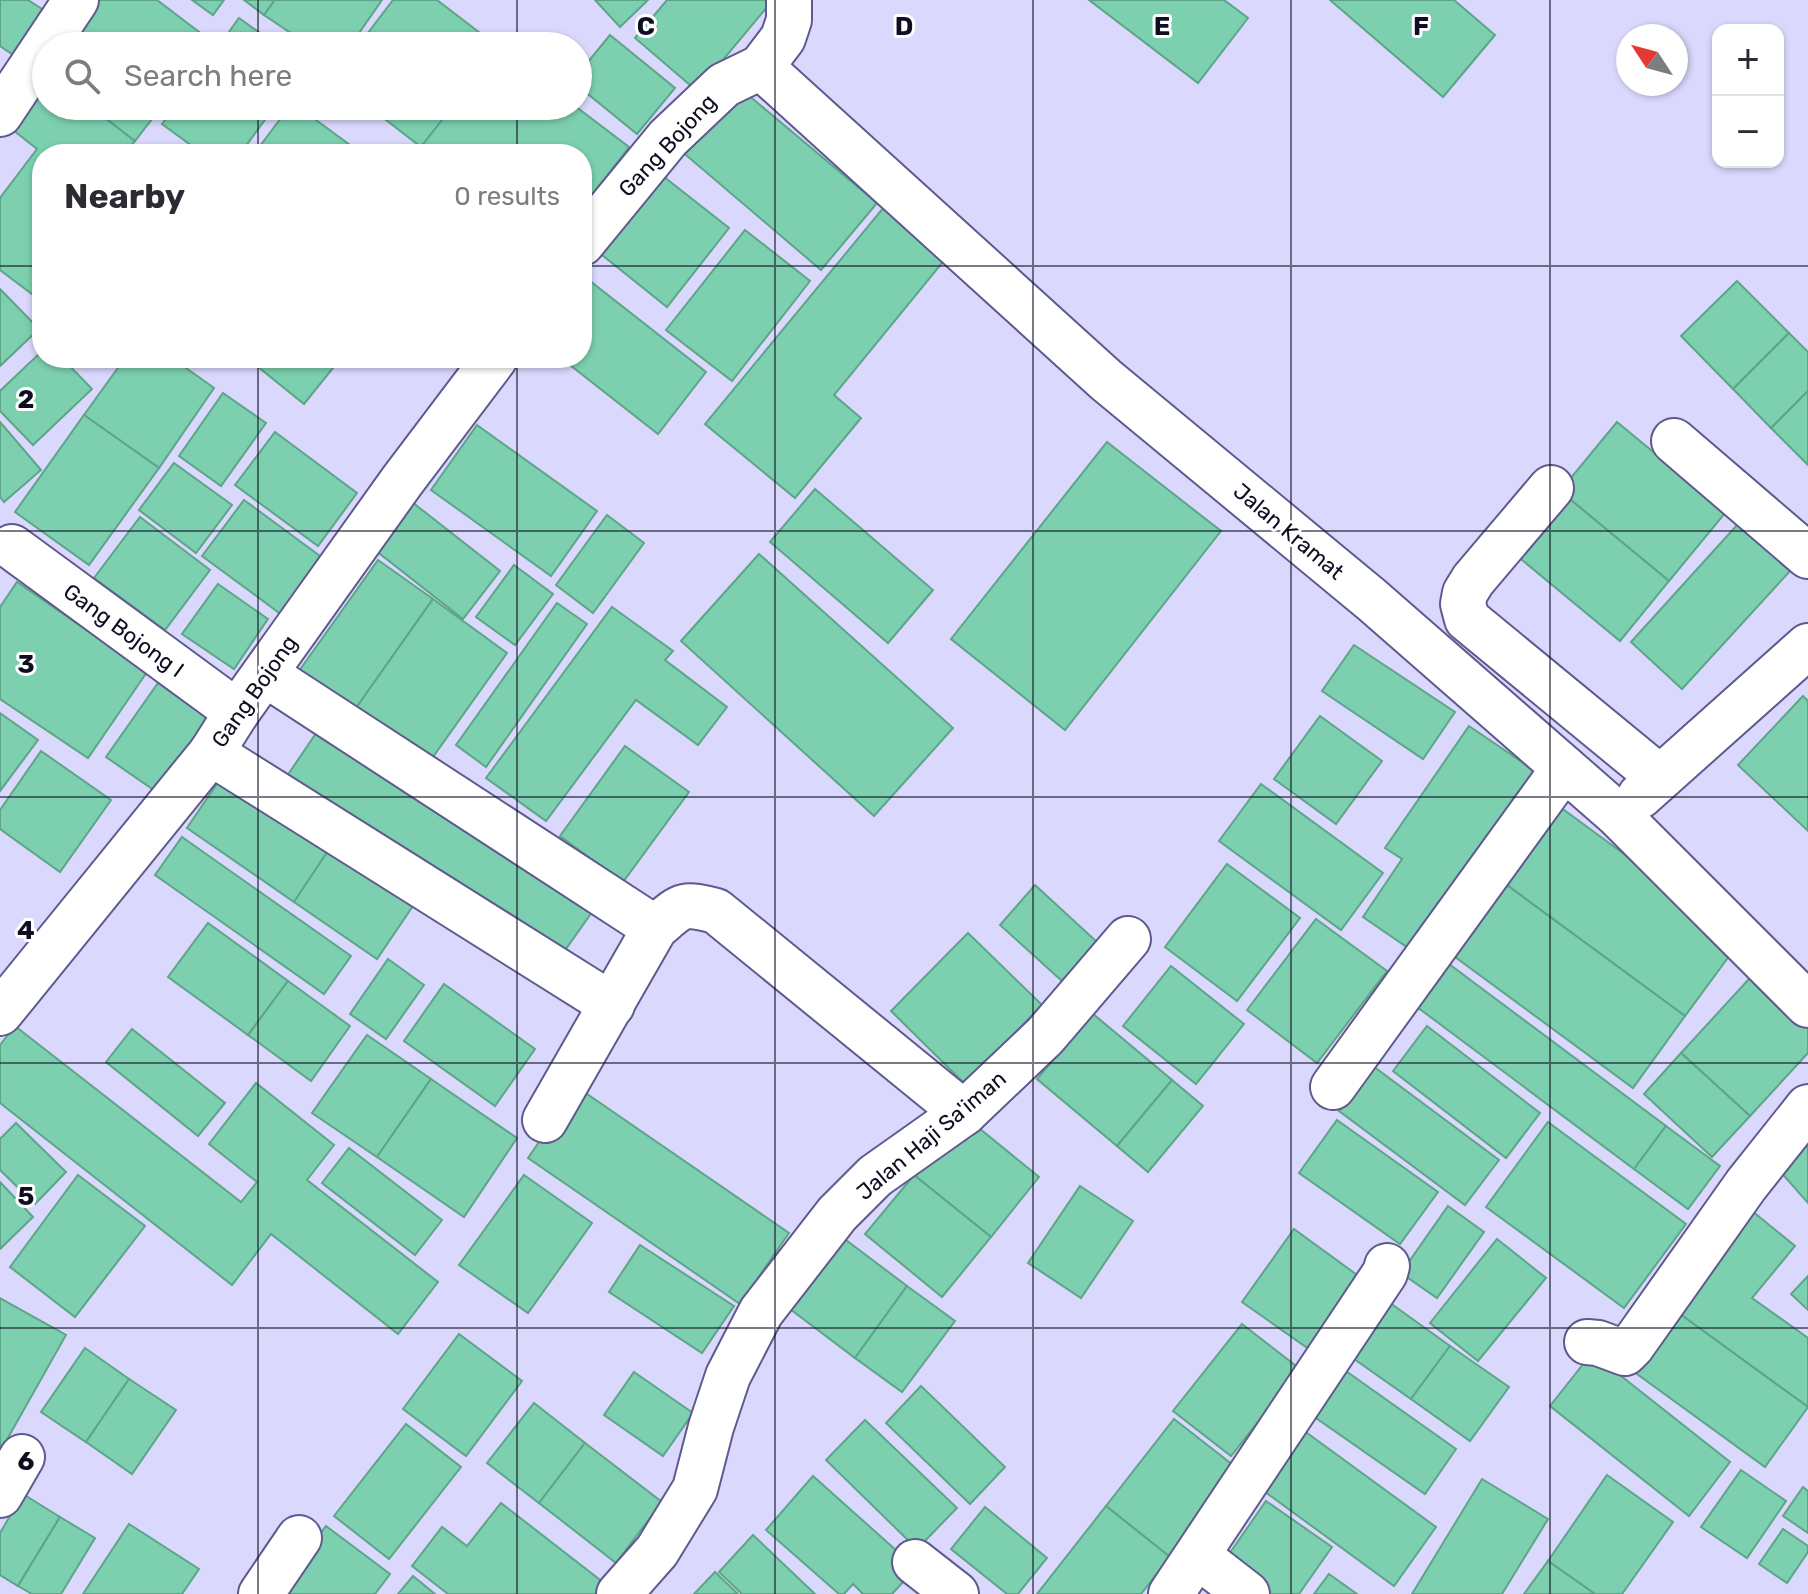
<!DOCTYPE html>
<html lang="en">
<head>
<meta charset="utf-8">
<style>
	body { margin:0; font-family:Rubik,sans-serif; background:#f2f2f3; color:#2b2b33 }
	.controls { position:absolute; right:24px; top:24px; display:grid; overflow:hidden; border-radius:16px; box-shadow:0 2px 6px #0004 }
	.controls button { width:72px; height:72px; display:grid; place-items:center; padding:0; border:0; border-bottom:2px solid #e1e1e2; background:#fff; color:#2b2b33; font:40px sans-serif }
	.compass { position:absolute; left:1616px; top:24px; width:72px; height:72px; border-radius:50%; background:#fff; box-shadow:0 2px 6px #0004; rotate:306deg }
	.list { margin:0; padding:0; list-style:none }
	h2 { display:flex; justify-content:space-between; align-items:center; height:104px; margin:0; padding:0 32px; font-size:34px }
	h2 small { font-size:26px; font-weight:400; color:#7c7c81 }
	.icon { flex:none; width:44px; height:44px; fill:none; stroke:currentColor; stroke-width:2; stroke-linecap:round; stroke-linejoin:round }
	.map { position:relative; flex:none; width:1808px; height:1594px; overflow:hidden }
	.search { position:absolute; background:#fff; box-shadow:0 2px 6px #0004; left:32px; top:32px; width:560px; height:88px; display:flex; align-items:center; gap:20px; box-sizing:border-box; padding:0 28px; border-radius:44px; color:#7c7c81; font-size:30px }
	.panel { position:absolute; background:#fff; box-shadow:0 2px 6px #0004; left:32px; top:144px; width:560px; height:224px; border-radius:32px }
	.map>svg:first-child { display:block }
</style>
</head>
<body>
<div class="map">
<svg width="1808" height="1594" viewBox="0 0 1808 1594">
	<rect width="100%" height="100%" fill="#dad9fd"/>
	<g fill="#7cd0af" stroke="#5ea489" stroke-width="2">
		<path d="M0,0H28L45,11L15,56L0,46Z"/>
		<path d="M96,0H157L211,41L208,46H92L72,31Z"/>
		<path d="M192,0H224L213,15Z"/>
		<path d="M244,0H275L264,15Z"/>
		<path d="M275,0H382L350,46H310L264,15Z"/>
		<path d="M393,0H437L497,46H358Z"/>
		<path d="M595,0H648L620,27Z"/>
		<path d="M667,0H773L697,91L635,38Z"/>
		<path d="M1089,0H1224L1248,18L1198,83Z"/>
		<path d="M1330,0H1454L1495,35L1443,97Z"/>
		<path d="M239,18L278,46H219Z"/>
		<path d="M610,35L675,88L637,134L578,86V74Z"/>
		<path d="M46,72V106H90L135,141L126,152L128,154H42V289L36,297L0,270V198L37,149L3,122Z"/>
		<path d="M735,84L877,203L821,270L680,150Z"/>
		<path d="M90,106H162L135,141Z"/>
		<path d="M176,106H275L240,154H203L162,124Z"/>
		<path d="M290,106H297L354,148L349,154H254Z"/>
		<path d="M368,106H453L421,147Z"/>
		<path d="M453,106H575L629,147L582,208V154H431L421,147Z"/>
		<path d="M654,169L729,228L667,307L592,247Z"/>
		<path d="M889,201L951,252L834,395L861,418L795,498L705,424Z"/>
		<path d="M745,230L810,281L732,381L666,330Z"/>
		<path d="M585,277L706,372L658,434L561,358H582V280Z"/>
		<path d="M1737,281L1789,333L1733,389L1681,336Z"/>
		<path d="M0,289L39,329L0,366Z"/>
		<path d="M1789,333L1808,352V391L1771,428L1733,389Z"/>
		<path d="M42,351V358H62L92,389L33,445L0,411V391Z"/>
		<path d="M125,358H172L214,388L159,468L84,415Z"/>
		<path d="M247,358H341L304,404Z"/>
		<path d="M1808,391V465L1771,428Z"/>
		<path d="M223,393L266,423L221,486L179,456Z"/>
		<path d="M84,415L159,468L89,565L15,512Z"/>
		<path d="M0,422L41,470L4,502L0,497Z"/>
		<path d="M1617,422L1726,512L1669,581L1560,491Z"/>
		<path d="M477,425L597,511L551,576L431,490Z"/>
		<path d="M275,432L357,493L318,546L235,485Z"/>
		<path d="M1107,442L1221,531L1065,730L951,639Z"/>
		<path d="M174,463L232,505L196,553L139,510Z"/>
		<path d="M815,489L933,590L888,643L770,542Z"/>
		<path d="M1560,491L1669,581L1620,641L1510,550Z"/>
		<path d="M244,500L324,559L282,615L202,556Z"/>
		<path d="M412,502L500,571L463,619L375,550Z"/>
		<path d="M607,515L644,543L593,613L556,585Z"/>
		<path d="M140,517L210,570L165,630L94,578Z"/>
		<path d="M1738,524L1790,571L1682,689L1631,642Z"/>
		<path d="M759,554L953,728L874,816L681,641Z"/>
		<path d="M378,560L433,599L349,718L294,678Z"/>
		<path d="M514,565L553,594L515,645L476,617Z"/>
		<path d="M17,582L147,672L88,758L0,699V607Z"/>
		<path d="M218,584L268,619L234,669L182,634Z"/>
		<path d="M433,599L507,653L423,771L349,718Z"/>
		<path d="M557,603L587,624L486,767L456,745Z"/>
		<path d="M612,607L673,651L665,660L727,707L698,745L636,700L546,821L486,778Z"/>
		<path d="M1354,645L1455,712L1423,759L1322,691Z"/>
		<path d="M158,683L213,722L161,795L106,757Z"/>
		<path d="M1803,696L1808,701V831L1738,765Z"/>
		<path d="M0,713L38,740L0,791Z"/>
		<path d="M1320,716L1382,761L1336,824L1274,779Z"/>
		<path d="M325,720L597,905L556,963L285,779Z"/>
		<path d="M1469,726L1541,775L1417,954L1363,917L1402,859L1385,848Z"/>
		<path d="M625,746L689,792L623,882L560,836Z"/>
		<path d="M41,751L111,800L60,872L0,829V810Z"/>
		<path d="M227,769L334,842L294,902L187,828Z"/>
		<path d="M1261,784L1383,873L1341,930L1219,841Z"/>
		<path d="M1556,804L1741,940L1685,1016L1500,880Z"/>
		<path d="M182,837L351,956L324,994L155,875Z"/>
		<path d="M334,842L417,900L377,959L294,902Z"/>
		<path d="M1227,864L1300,918L1237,1001L1165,947Z"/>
		<path d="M1500,880L1685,1016L1633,1088L1447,951Z"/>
		<path d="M1035,885L1097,942L1062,981L1000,925Z"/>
		<path d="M1316,919L1387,971L1317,1063L1247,1010Z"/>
		<path d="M208,923L288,981L248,1035L168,977Z"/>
		<path d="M968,933L1042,1005L965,1084L891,1011Z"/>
		<path d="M388,959L424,985L386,1039L350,1014Z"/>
		<path d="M1449,964L1666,1126L1634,1169L1417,1007Z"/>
		<path d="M1171,966L1244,1024L1196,1084L1123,1026Z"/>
		<path d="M1760,967L1808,1010V1053L1750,1116L1681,1053Z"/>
		<path d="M288,981L350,1026L311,1081L248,1035Z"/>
		<path d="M444,984L535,1049L495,1106L404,1041Z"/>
		<path d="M1092,1013L1172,1080L1117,1146L1037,1079Z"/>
		<path d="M15,1026L241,1202L257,1182L209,1144L256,1083L334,1145L307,1180L438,1282L398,1334L271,1234L232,1285L0,1103V1045Z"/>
		<path d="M1427,1026L1540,1113L1506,1158L1393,1071Z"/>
		<path d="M132,1029L225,1103L198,1136L106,1062Z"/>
		<path d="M367,1035L431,1079L377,1157L312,1113Z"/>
		<path d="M1681,1053L1750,1116L1712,1157L1644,1094Z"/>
		<path d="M1373,1066L1499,1160L1465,1205L1339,1111Z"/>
		<path d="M431,1079L517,1138L464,1217L377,1157Z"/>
		<path d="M1172,1080L1203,1106L1148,1172L1117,1146Z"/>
		<path d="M577,1087L789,1233L740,1304L528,1158Z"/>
		<path d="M963,1115L1039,1177L991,1237L914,1175Z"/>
		<path d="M1337,1120L1438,1192L1400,1244L1299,1173Z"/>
		<path d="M1548,1122L1686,1224L1624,1308L1486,1207Z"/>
		<path d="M16,1123L66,1172L35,1204L0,1170V1139Z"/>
		<path d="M1666,1126L1720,1166L1688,1209L1634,1169Z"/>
		<path d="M1808,1129V1203L1771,1161Z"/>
		<path d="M349,1148L442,1220L415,1255L322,1183Z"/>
		<path d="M78,1175L145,1226L75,1317L10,1267Z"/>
		<path d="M524,1175L592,1223L528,1313L459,1265Z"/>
		<path d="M914,1175L991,1237L942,1297L865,1234Z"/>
		<path d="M0,1182L33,1217L0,1249Z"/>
		<path d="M1080,1186L1133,1221L1081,1298L1028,1263Z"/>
		<path d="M1448,1206L1484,1232L1437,1298L1401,1273Z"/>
		<path d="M1746,1206L1795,1246L1752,1298L1808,1338V1407L1669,1306Z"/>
		<path d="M1294,1229L1364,1280L1313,1352L1242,1302Z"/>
		<path d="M842,1237L907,1286L855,1358L790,1309Z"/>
		<path d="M1497,1239L1546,1278L1478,1361L1430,1323Z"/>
		<path d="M640,1245L734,1306L702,1353L609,1292Z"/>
		<path d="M1808,1276V1310L1791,1294Z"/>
		<path d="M907,1286L955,1321L902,1392L855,1358Z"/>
		<path d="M0,1298L66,1335L0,1452Z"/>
		<path d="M1386,1300L1450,1346L1411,1399L1347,1354Z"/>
		<path d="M1669,1306L1808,1407L1765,1467L1626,1366Z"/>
		<path d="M1242,1324L1300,1369L1231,1456L1173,1411Z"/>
		<path d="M459,1334L522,1381L466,1456L403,1409Z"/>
		<path d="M1450,1346L1509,1387L1470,1441L1411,1399Z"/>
		<path d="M85,1348L129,1379L86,1442L41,1412Z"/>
		<path d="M1592,1353L1730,1462L1689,1516L1550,1406Z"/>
		<path d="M1336,1364L1456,1449L1425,1494L1303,1409Z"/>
		<path d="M634,1372L693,1413L663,1456L604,1415Z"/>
		<path d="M129,1379L176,1410L132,1474L86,1442Z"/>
		<path d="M921,1386L1005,1467L970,1504L886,1423Z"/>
		<path d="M534,1403L585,1443L539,1503L487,1463Z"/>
		<path d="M1174,1419L1238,1469L1170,1557L1106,1506Z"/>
		<path d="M865,1420L957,1508L917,1549L826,1460Z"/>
		<path d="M406,1424L461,1467L389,1559L334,1516Z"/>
		<path d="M1303,1430L1436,1527L1394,1586L1261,1489Z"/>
		<path d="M585,1443L662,1502L616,1563L539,1503Z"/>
		<path d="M1741,1470L1786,1501L1747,1558L1701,1527Z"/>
		<path d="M1607,1475L1673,1522L1622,1594H1595L1548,1561Z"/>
		<path d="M813,1476L916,1568L892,1594H863L853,1584L844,1594H839L766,1530Z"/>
		<path d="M1482,1479L1548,1519L1502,1594H1412Z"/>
		<path d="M1803,1487L1808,1491V1533L1783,1516Z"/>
		<path d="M23,1494L60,1517L18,1586L0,1575V1533Z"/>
		<path d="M1266,1501L1332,1547L1299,1594H1260L1220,1567Z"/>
		<path d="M501,1503L604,1583L596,1594H448L412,1566L442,1527L467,1546Z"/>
		<path d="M1106,1506L1170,1557L1141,1594H1037Z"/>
		<path d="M985,1507L1047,1558L1018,1594H1007L951,1549Z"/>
		<path d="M60,1517L95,1538L61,1594H32L18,1586Z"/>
		<path d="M129,1524L199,1569L182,1594H83Z"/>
		<path d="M326,1526L390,1574L375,1594H276Z"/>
		<path d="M1783,1529L1808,1546V1552L1787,1583L1759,1564Z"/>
		<path d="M753,1535L815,1594H742L719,1572Z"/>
		<path d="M1548,1561L1595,1594H1524Z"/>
		<path d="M715,1572L738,1594H694Z"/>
		<path d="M1329,1574L1357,1594H1314Z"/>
		<path d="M413,1576L435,1594H398Z"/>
	</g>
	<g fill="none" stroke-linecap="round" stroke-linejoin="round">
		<g stroke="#5f5a8e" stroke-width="48">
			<g id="street">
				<path d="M761,67L1106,380L1372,600L1618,815L1808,1005"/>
				<path d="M0,114L76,0"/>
				<path d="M582,243L668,138L724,85L761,67L783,38L789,20V0"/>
				<path d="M1674,441L1808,556"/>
				<path d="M1551,488L1473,580L1465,593L1463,604L1467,619L1659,777"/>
				<path d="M12,547L237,712"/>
				<path d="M265,674L655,928"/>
				<path d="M211,753L612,1005"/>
				<path d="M1640,796L1808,646"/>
				<path d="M0,1013L211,753L237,712L402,481L495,358"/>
				<path d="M1333,1087L1564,768"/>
				<path d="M545,1120L655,928C682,905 681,902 716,911L964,1113"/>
				<path d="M1587,1342L1598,1343L1625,1353L1632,1346L1746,1185L1808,1107"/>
				<path d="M0,1495L22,1457"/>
				<path d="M1198,1556L1247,1594"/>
				<path d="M915,1562L956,1594"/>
				<path d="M261,1594L299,1538"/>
				<path d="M619,1594L657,1551L695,1489L711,1427L728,1376L761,1312L837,1214L875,1176L964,1113L1045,1036L1128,939"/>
				<path d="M1171,1594L1385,1273L1387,1266"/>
			</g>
		</g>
		<use href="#street" stroke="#fff" stroke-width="44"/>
	</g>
	<path fill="none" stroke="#0f0d21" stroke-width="2" stroke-opacity="0.55" d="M258,0V46M517,0V46M775,0V1594M1033,0V1594M1291,0V1594M1550,0V1594M258,106V154M517,106V154M0,266H42M582,266H1808M258,358V1594M517,358V1594M0,531H1808M0,797H1808M0,1063H1808M0,1328H1808"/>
	<g text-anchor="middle" stroke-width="6" stroke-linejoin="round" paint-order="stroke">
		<g font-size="22" fill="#0f0d21" stroke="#fefefe">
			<text transform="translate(667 145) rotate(-47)" y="8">Gang Bojong</text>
			<text transform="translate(1289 531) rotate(40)" y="8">Jalan Kramat</text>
			<text transform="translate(124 630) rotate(36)" y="8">Gang Bojong I</text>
			<text transform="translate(254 691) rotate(-55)" y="8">Gang Bojong</text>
			<text transform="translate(931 1135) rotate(-40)" y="8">Jalan Haji Sa'iman</text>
		</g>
	</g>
	<g font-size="26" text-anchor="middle" font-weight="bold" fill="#0f0d21" stroke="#fefefe" stroke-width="6" stroke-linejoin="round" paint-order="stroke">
		<text x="646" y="35">C</text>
		<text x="904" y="35">D</text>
		<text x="1162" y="35">E</text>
		<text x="1421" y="35">F</text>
		<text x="26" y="408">2</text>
		<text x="26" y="673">3</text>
		<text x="26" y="939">4</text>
		<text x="26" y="1205">5</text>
		<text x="26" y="1470">6</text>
	</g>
</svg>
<div class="controls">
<button>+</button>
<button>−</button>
</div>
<svg class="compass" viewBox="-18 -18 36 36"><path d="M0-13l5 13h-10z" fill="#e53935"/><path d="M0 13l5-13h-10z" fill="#7c7c81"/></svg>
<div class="search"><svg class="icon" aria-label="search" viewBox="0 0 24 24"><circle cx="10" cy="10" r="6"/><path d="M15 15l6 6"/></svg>Search here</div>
<section class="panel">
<h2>Nearby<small>0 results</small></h2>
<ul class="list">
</ul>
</section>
</div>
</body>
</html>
